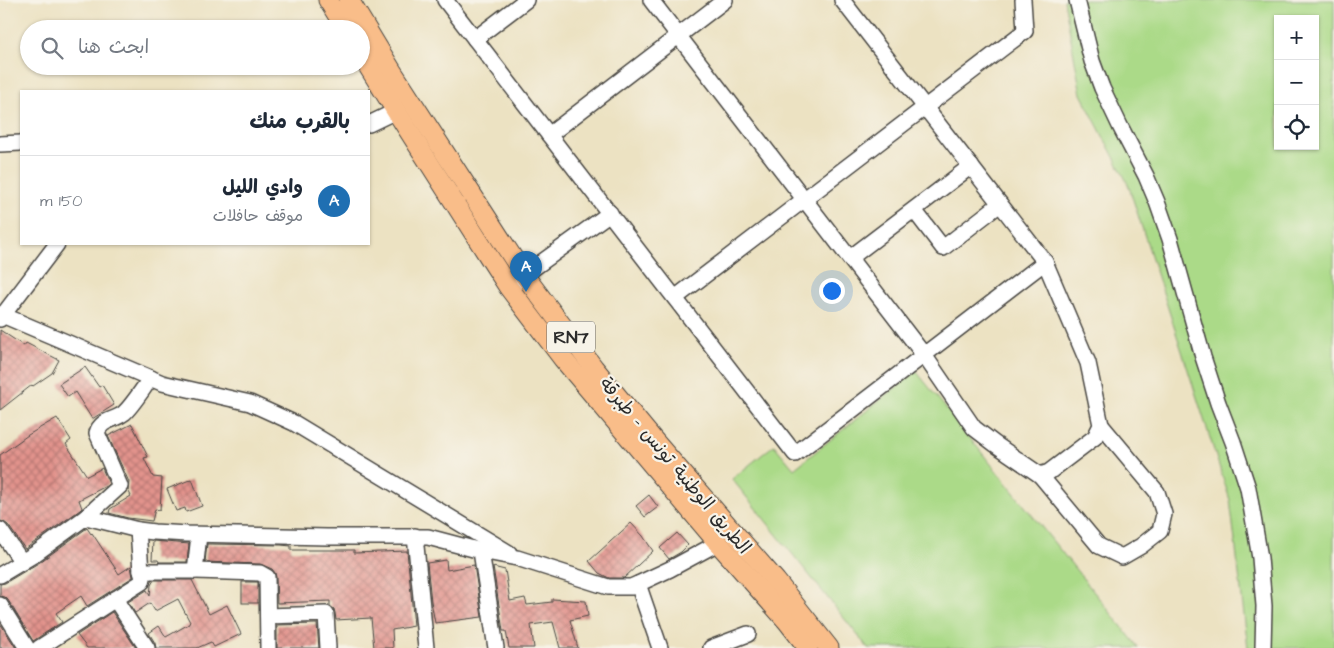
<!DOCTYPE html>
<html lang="ar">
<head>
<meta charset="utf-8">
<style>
	body { margin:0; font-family:"Architects Daughter","Playpen Sans Arabic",sans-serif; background:#f6f6f7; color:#1f2937; direction:rtl }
	.controls { position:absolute; right:15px; top:15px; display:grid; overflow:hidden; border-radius:0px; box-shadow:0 1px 4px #0004 }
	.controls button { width:45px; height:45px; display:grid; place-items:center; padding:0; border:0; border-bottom:1px solid #e0e1e3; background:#fff; color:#1f2937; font:25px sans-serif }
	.you { position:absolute; left:831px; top:290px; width:18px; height:18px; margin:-12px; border:4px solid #fff; border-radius:50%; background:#1a73e8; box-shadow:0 0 0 8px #1a73e833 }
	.badge { display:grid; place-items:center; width:32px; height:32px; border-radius:50%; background:#1f6fb2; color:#fff; font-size:16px; font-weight:700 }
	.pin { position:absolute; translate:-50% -41px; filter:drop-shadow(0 1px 2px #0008) }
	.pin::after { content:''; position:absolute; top:26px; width:18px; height:15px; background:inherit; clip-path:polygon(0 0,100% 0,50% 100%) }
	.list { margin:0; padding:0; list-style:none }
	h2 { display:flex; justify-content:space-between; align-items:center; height:65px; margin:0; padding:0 20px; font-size:21px }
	h2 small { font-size:16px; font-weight:400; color:#747a83 }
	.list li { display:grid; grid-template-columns:32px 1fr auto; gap:15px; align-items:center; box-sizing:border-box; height:90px; padding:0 20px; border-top:1px solid #e0e1e3 }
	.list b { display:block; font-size:19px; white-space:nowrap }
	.list p { margin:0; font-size:16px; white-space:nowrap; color:#747a83 }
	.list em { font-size:16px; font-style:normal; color:#747a83 }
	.icon { flex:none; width:28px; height:28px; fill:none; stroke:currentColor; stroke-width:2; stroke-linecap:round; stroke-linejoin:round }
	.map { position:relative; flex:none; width:1334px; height:648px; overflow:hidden; direction:ltr }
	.search { position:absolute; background:#fff; box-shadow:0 1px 4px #0004; left:20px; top:20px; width:350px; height:55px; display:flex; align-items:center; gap:12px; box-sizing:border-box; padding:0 18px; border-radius:28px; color:#747a83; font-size:19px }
	.panel { position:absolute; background:#fff; box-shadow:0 1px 4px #0004; left:20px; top:90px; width:350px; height:155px; border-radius:0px; direction:rtl }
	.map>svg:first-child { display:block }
</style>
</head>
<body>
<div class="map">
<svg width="1334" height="648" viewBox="0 0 1334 648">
	<defs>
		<pattern id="building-cross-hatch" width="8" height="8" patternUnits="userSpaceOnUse" patternTransform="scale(1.25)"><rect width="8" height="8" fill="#e2938c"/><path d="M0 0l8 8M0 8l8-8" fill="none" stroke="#b77873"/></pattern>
	</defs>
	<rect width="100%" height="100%" fill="#f7f3e8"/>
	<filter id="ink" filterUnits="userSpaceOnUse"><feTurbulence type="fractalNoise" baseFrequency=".02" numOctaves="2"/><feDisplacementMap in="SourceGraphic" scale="10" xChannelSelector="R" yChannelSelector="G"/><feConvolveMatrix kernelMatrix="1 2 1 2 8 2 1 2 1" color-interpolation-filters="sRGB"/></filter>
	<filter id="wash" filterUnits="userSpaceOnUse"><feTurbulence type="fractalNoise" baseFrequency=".0096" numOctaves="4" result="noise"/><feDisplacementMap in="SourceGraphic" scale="20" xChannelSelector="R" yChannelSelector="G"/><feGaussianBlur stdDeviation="1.12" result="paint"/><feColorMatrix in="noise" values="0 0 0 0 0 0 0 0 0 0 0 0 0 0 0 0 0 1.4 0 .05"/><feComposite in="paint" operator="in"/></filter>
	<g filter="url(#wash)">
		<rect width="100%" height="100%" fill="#ece2c2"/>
		<g fill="#abda88" stroke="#6b825a" fill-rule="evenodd">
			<path d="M1064,0H1334V648H1248L1230,500L1128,184L1081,94ZM1278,19H1315V146H1278Z"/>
			<path d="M916,371L1139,648H868L732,479L774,445L794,469Z"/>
		</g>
		<g id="blocks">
			<g fill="url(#building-cross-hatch)">
				<path d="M0,330L24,346L26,343L59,360L52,373L33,386L32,385L0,410Z"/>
				<path d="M85,367L99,387L102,385L114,405L92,419L75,392L68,397L59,384Z"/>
				<path d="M57,418L71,440L66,444L87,476L102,468L109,484L106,486L79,500L82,508L80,510L25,549L8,525L4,522L0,521V455L28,435Z"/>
				<path d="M132,424L148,457L144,458L153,477L162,478L160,510L155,509L152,521L128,518L109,513L110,509L131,496L128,490L129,482L108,436Z"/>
				<path d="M192,479L202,506L186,512L185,508L176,511L167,489Z"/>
				<path d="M649,495L658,507L645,517L636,506Z"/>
				<path d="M631,523L643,536L653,551L624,578H609L599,573L589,561Z"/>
				<path d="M87,528L91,534L92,533L119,574L131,566L133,577L87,606L81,596L56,613L62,622L33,641L8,600L5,597L0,596V584L5,583L40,562Z"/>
				<path d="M677,533L688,545L681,552L669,559L660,548Z"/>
				<path d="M153,541L189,544L187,562H159L158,560H152Z"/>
				<path d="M207,544L281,545L291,546V550H354V553L407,551L414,626L392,630L393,648H374L371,618L336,620L335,613L334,609L330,606V601L277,603L276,577L275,573L272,569L260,564L205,562Z"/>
				<path d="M446,560L447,570L474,565L482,617L435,623L431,601L427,563Z"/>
				<path d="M493,567L505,570L510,601L525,598L527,605L552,602V599L586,601L588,616L570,620L578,648H560L553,622L531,625L534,648H509L506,631H503Z"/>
				<path d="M154,580H192L209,614L227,605L241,634L214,647L211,642L197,648H156L155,643L149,633L159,626L166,637L189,624V623L190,622L178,599L155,611L150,603L135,613L128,602L147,590L150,596L151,585Z"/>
				<rect x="242" y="582" width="16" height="21"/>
				<path d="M112,612L136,648H87L77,635Z"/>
				<path d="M0,623L16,648H0Z"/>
				<path d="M317,624L319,648H277V625Z"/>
			</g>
		</g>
	</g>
	<g filter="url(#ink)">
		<use href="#blocks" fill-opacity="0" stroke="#484642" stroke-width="1"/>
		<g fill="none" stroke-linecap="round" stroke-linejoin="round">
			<g stroke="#484642" stroke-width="18">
				<g id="minor">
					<path d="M445,0L795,454L1045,262L842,0"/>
					<path d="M651,0L924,355L974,428L995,444L1040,475L1049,472L1095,437L1101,425L1088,363L1045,262"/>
					<path d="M1077,0L1092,61L1102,88L1120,126L1146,176L1157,202L1170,239L1203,357L1218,403L1233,442L1248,488L1260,558L1264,606L1263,648"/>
					<path d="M475,39L526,0"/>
					<path d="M369,124L396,111"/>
					<path d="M549,135L725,0"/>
					<path d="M0,144L21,143"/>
					<path d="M914,210L943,248L1000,204"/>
					<path d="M850,258L971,166"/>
					<path d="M509,288L524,275L610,213"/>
					<path d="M675,298L1025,31L1023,0"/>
					<path d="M0,314L162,383L250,403L294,423L509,553"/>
					<path d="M0,319L57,244"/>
					<path d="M1040,475L1099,546L1122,557L1141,546L1160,531L1164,514L1157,492L1101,425"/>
					<path d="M86,517L120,486L97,433C101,419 114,421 124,413C132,406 144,387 151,378"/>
					<path d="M0,530L22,562"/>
					<path d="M415,536L426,648"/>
					<path d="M481,551L496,648"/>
					<path d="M141,571H195L260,573L267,577L268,648"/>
					<path d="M195,571L199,535"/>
					<path d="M0,575L35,554L86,517L138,530L154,532L187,534L327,537H428L481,551L517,558L608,587H631L638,584L670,569L718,543"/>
					<path d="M638,584L660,648"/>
					<path d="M115,599L147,648"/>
					<path d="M0,605L27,648"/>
					<path d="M268,616L326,614L328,648"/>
					<path d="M39,648L142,582L143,578L141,571L138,530"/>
					<path d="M711,648L748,634"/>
				</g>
			</g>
			<g stroke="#484642" stroke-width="21">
				<g id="major">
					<path d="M328,0L346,29"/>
					<path d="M349,0L392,71L524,275L594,368L656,443L776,581L829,648"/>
					<path d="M361,55L396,111L489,257L509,288L563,359L718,543L787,621L808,648"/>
				</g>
			</g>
			<use href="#minor" stroke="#fff" stroke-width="15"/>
			<use href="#major" stroke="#f9bd89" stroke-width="19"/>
		</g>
	</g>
	<g text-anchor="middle" stroke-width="4.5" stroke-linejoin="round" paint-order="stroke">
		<rect fill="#f7f3e8" stroke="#686764" stroke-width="1" x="547" y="321.5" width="48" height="31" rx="4"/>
		<g font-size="18" font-weight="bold" fill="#2b2b2b">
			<text x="571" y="343">RN7</text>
		</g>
		<g font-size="19" fill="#2b2b2b" stroke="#f7f3e8">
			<text transform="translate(676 465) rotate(50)" y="7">الطريق الوطنية تونس - طبرقة</text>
		</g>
	</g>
</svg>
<div class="controls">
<button>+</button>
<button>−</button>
<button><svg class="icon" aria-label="locate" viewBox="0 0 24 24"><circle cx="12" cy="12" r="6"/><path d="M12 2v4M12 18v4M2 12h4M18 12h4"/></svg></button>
</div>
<div class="you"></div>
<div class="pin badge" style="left:526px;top:292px">A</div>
<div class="search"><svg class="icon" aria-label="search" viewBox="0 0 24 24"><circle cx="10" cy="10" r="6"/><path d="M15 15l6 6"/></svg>ابحث هنا</div>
<section class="panel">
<h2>بالقرب منك<small></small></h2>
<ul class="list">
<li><span class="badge">A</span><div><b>وادي الليل</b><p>موقف حافلات</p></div><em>150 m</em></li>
</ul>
</section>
</div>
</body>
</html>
